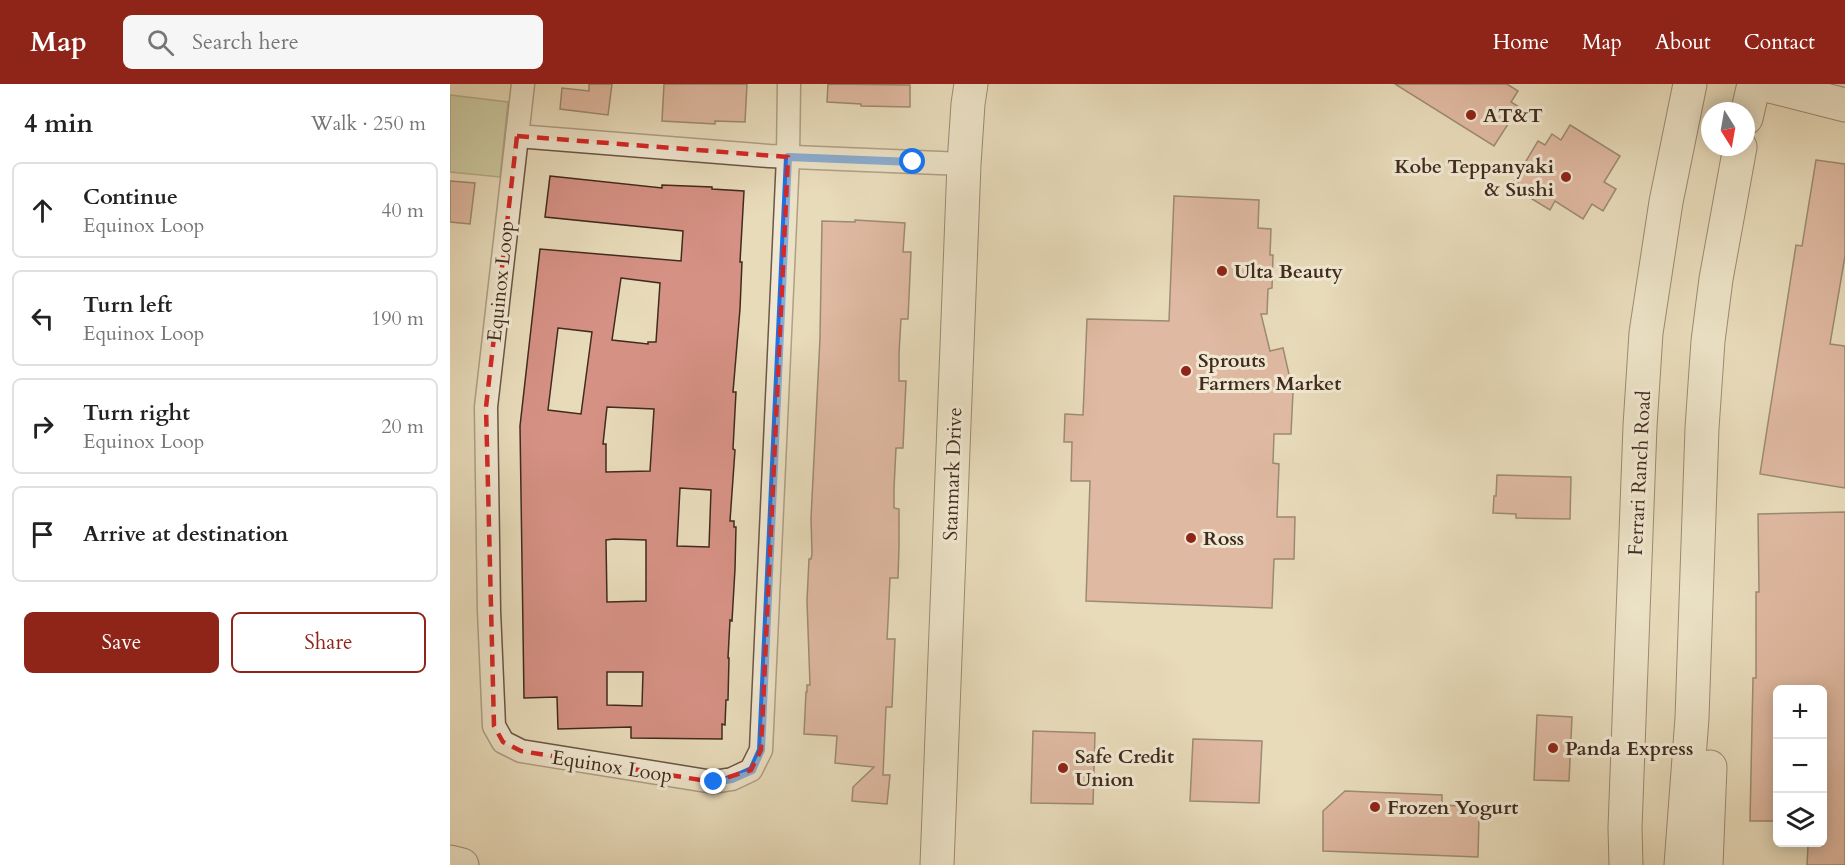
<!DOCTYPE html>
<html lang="en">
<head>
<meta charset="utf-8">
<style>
	body { margin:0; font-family:Cardo,serif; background:#f6f6f6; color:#222 }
	.controls { position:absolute; right:18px; bottom:18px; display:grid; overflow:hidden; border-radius:9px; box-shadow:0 3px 15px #0003 }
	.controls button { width:54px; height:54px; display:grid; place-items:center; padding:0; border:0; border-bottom:2px solid #e0e0e0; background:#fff; color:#222; font:30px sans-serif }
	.compass { position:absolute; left:1251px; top:18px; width:54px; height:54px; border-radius:50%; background:#fff; box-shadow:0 3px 15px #0003; rotate:169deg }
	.stop { position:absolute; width:18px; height:18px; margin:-14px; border:4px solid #1a73e8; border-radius:50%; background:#fff }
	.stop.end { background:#1a73e8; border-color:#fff; box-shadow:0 2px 6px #0008 }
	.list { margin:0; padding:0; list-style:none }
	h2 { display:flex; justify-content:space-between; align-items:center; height:78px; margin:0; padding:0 24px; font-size:26px }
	h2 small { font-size:20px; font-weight:400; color:#767676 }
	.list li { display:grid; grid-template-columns:39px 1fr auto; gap:18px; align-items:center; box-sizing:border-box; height:96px; margin:0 12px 12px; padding:0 12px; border:2px solid #e0e0e0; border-radius:9px }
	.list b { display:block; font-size:22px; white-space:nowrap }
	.list p { margin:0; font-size:20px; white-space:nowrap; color:#767676 }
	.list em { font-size:20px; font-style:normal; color:#767676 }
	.actions { display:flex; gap:12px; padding:18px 24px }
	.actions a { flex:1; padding:14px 0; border:2px solid #8f2418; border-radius:9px; text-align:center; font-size:21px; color:#8f2418 }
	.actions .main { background:#8f2418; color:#fff }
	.icon { flex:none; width:33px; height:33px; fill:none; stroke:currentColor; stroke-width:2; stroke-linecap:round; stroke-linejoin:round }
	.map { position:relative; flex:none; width:1395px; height:781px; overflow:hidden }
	header { display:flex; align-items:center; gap:36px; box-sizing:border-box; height:84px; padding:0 30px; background:#8f2418; color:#fff }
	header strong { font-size:28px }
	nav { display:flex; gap:33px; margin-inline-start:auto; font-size:21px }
	.search { width:420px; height:54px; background:#f6f6f6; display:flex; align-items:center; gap:15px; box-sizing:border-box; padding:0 21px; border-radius:9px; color:#767676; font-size:22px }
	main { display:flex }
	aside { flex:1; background:#fff }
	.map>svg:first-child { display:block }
</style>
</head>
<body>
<header>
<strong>Map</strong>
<div class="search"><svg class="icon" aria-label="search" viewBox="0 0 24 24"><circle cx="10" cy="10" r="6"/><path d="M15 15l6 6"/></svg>Search here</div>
<nav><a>Home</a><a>Map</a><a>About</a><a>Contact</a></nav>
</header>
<main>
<aside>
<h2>4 min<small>Walk · 250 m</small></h2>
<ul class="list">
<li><svg class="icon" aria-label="ahead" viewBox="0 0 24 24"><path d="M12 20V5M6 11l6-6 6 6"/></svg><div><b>Continue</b><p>Equinox Loop</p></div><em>40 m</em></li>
<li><svg class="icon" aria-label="left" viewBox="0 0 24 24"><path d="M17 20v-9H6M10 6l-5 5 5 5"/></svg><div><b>Turn left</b><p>Equinox Loop</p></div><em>190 m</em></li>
<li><svg class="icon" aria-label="right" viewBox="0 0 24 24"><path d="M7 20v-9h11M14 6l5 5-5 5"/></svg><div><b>Turn right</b><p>Equinox Loop</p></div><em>20 m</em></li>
<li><svg class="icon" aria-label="arrive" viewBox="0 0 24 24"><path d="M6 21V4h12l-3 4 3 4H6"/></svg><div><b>Arrive at destination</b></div></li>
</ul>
<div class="actions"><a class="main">Save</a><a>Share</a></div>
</aside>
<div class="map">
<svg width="1395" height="781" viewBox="0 0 1395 781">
	<rect width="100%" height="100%" fill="#e8dbba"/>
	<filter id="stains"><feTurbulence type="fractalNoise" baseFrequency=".00333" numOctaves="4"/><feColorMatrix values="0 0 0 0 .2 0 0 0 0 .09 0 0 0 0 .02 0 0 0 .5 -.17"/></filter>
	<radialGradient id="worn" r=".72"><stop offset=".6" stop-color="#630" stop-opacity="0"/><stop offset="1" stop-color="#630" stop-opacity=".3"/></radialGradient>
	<path fill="#b4c091" stroke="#7a7658" stroke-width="1.5" d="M0,11L58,18L50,93L0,88Z"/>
	<g fill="#d59184" stroke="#412b1e" stroke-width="1.5" fill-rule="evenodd">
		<path d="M139,0H162L158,31L110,25L112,4L139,7Z"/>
		<path d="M214,0H297L295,38L265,37V40L212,37Z"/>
		<path d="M378,0L460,1V23L411,22V20L377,18Z"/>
		<path d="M945,0H1057L1068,7L1061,18L1069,23L1044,62Z"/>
		<path d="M1120,41L1170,72L1154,98L1166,105L1153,127L1142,120L1133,135L1105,117L1100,126L1061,102L1088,57L1095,61L1102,50L1111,56Z"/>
		<path d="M1366,76L1395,80V172L1380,260L1395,262V404L1310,390L1346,161L1352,162Z"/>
		<path d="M100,92L212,104V101L262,103V105L294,107L290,178H292L290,225L283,308H286L283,365L285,366L280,437H284V443H286L285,485L282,537L280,536L278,574H279L278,616H276L275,641L272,640V655L181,654V643L108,645L107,613L74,614L70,342L90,165L231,177L233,147L95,133ZM171,194L210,199L206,258H198V260L162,256ZM108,244L142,248L131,330L98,326ZM157,323L204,325L200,387L156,388V360H153ZM230,404L261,406L259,463L227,462ZM164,455L196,456V517L157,518L156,456ZM157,588H193L192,622L157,621Z"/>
		<path d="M0,97L25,99L20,140L0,138Z"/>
		<path d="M724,112L809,116L808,144L821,145L820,171H823L822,204L818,205L817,230H811L820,267L833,264L843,308L841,350H824L823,379L829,380L827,433H845L844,475H824L822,524L636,517L640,397H621L622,358H614L615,330L633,331L637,235L719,237Z"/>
		<path d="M405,136L455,139L453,168H461L458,235H451L449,269V297H456L453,364H446L444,404V424L449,425V463L448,494H440L438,537L437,555H445L442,623H436L433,691H440L437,720L402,717L403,703L424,683L385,679L387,652L354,650L356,608H357V601H360L357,517L359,475H361L362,470L361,434L370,254L372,137L405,138Z"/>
		<path d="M1047,391L1121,393L1120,435L1066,434V430L1043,429L1044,412H1046Z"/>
		<path d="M1395,428V781H1357L1358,762H1372V606H1328V737H1300L1303,594H1306V508H1309L1308,430Z"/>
		<path d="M1087,631L1122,633L1119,697L1084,696Z"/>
		<path d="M583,647L645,649L643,720L581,719Z"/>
		<path d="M743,655L812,657L809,719L740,717Z"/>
		<path d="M895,707L992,711V721L1011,722V731L1029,732L1028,773L873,767V727Z"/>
	</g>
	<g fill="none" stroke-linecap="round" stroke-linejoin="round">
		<g stroke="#6b5745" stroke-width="25">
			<g id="minor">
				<path d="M73,0L36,323L39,527L44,642L53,658L71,667L263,698L282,695L301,686L311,666L338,73L339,0"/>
				<path d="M67,52L319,72L514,80"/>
			</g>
		</g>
		<g stroke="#412b1e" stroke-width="35">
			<g id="secondary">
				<path d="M1312,0L1395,21"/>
				<path d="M1296,34L1304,0"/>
				<path d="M0,778L12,781"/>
				<path d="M487,781L514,80L518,20L521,0"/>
				<path d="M1176,781L1175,744L1190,342L1196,249L1216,118L1240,0"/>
				<path d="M1231,781L1242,634L1252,344L1258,257L1266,195L1290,63"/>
				<path d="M1256,781L1260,683"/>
			</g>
		</g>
		<use href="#minor" stroke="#f0e8d2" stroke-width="22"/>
		<use href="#secondary" stroke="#f0e8d2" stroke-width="33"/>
	</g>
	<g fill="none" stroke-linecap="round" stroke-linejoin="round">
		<path stroke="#1a73e8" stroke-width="8" d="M264,698L282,695L302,686L311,666L338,73L463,78"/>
	</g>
	<path d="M0 0H1395V781H0ZM67,52L338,73L311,666L301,686L263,698L71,667L53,658L44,642L36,323Z" fill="#e8dbba" fill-opacity=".55" fill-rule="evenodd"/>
	<path fill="none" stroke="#d62828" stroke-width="4.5" stroke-dasharray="12 8" stroke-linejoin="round" d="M67,52L338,73L311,666L301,686L263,698L71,667L53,658L44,642L36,323Z"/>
	<g fill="#8f2418" stroke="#f0e8d2" stroke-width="2">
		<circle cx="1021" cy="31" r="6"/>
		<circle cx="1116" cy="93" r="6"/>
		<circle cx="772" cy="187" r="6"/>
		<circle cx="736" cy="287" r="6"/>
		<circle cx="741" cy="454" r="6"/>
		<circle cx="1103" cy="664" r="6"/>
		<circle cx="613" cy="684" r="6"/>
		<circle cx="925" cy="723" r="6"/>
	</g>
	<g text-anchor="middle" stroke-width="6" stroke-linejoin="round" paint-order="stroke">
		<g font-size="20" font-weight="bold" fill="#412b1e" stroke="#f0e8d2" text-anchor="start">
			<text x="1033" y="38">AT&amp;T</text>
			<text x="1104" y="89" text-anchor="end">Kobe Teppanyaki<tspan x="1104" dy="23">&amp; Sushi</tspan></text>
			<text x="784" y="194">Ulta Beauty</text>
			<text x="748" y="283">Sprouts<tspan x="748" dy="23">Farmers Market</tspan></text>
			<text x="753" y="461">Ross</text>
			<text x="1115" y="671">Panda Express</text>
			<text x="625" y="679">Safe Credit<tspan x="625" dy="23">Union</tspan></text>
			<text x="937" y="730">Frozen Yogurt</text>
		</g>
		<g font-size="20" fill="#412b1e" stroke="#f0e8d2">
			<text transform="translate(50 197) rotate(-84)" y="7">Equinox Loop</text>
			<text transform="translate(1189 389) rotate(-87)" y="7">Ferrari Ranch Road</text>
			<text transform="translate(502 390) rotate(-88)" y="7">Stanmark Drive</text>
			<text transform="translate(162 682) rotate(9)" y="7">Equinox Loop</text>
		</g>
	</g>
	<rect width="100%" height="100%" filter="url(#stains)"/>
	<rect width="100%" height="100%" fill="url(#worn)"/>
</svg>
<div class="controls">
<button>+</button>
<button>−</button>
<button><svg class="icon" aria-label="layers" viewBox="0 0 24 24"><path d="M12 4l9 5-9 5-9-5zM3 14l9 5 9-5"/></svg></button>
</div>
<svg class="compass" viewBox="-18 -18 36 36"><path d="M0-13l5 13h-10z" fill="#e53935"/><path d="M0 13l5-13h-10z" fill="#767676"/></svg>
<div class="stop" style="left:463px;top:78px"></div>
<div class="stop end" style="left:264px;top:698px"></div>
</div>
</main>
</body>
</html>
